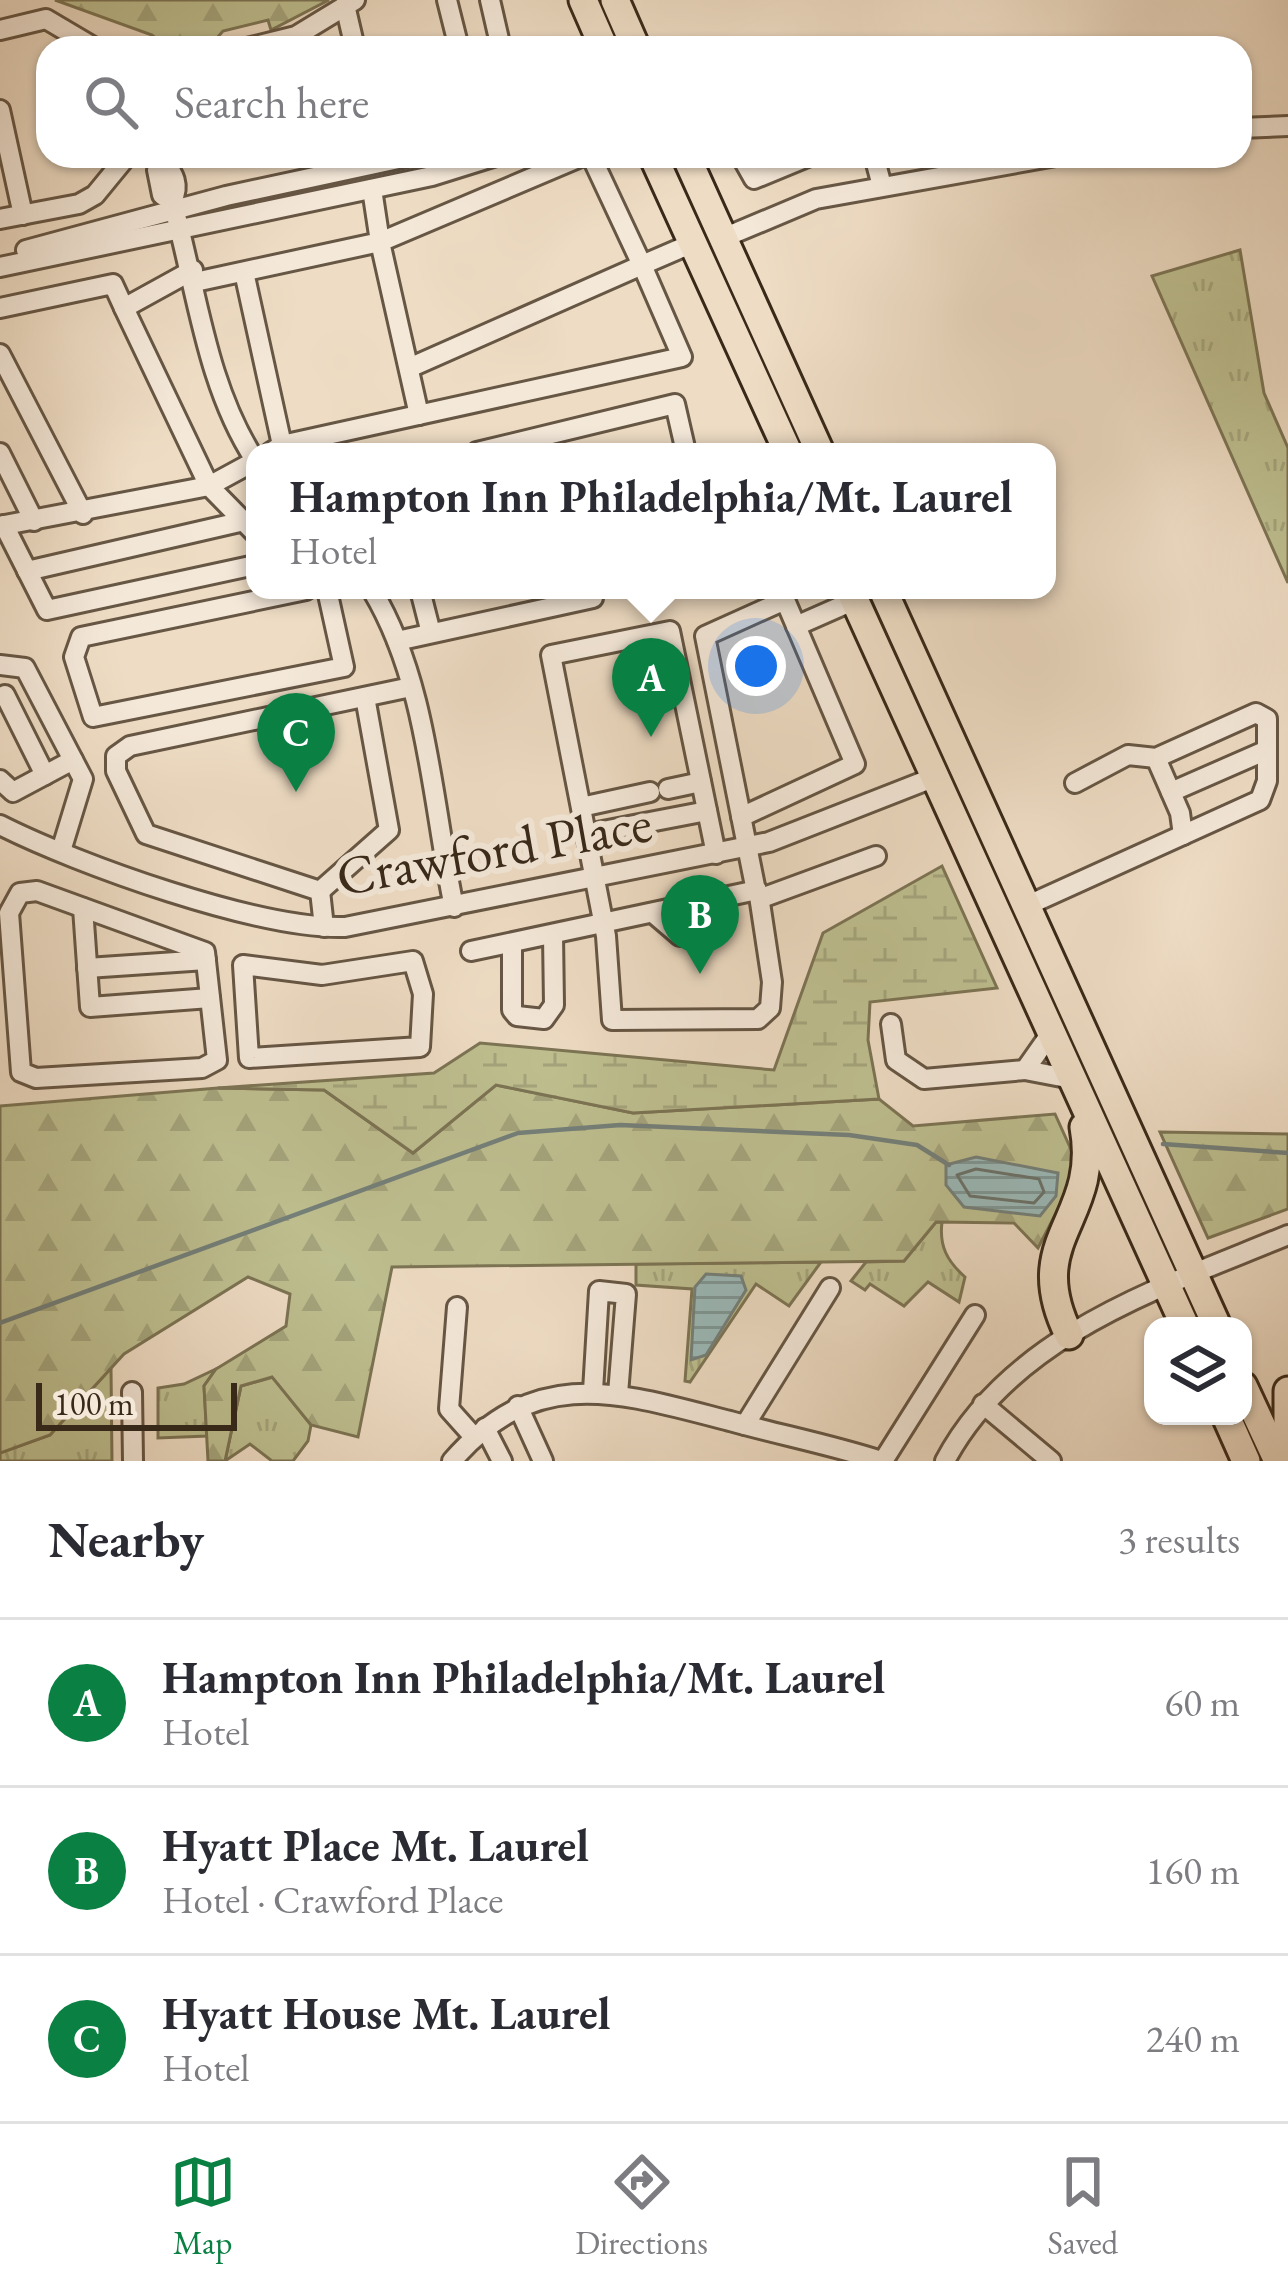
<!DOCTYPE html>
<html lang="en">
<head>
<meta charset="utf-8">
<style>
	body { margin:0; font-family:"EB Garamond",serif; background:#f7f7f7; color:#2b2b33 }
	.controls { position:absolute; right:36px; bottom:36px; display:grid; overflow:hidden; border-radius:24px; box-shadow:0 3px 9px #0004 }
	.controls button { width:108px; height:108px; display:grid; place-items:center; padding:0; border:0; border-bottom:3px solid #e1e1e2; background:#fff; color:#2b2b33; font:60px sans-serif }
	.scale { position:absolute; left:36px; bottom:30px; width:201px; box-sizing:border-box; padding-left:12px; border:6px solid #392919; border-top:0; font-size:33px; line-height:42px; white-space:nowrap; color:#392919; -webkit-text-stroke:9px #f4e8d9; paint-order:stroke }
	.you { position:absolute; left:756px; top:666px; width:42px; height:42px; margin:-30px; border:9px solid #fff; border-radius:50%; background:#1a73e8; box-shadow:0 0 0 18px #1a73e833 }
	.badge { display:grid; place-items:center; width:78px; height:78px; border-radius:50%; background:#0b8043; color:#fff; font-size:39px; font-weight:700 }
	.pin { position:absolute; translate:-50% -99px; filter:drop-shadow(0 3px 6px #0008) }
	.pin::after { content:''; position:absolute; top:63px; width:42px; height:36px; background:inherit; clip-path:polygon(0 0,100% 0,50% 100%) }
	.popup { position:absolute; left:246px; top:443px; width:810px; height:156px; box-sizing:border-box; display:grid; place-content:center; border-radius:24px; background:#fff; filter:drop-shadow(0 3px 9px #0005); font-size:39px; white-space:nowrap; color:#7c7c81 }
	.popup b { font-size:45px; color:#2b2b33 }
	.popup::after { content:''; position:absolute; left:50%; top:100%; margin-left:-24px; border:24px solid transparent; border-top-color:#fff }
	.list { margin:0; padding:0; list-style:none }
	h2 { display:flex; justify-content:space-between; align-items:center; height:156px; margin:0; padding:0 48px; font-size:51px }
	h2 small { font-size:39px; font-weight:400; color:#7c7c81 }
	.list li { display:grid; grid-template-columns:78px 1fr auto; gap:36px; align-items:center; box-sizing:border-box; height:168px; padding:0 48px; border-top:3px solid #e1e1e2 }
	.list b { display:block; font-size:45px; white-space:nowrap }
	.list p { margin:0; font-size:39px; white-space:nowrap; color:#7c7c81 }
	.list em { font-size:39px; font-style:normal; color:#7c7c81 }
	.icon { flex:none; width:66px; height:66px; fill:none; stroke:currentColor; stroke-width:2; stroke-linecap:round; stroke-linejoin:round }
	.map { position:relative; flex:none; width:1288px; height:1461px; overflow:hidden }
	.search { position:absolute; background:#fff; box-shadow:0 3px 9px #0004; left:36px; right:36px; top:36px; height:132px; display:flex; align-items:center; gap:30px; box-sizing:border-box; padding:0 42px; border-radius:36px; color:#7c7c81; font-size:45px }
	.sheet { height:660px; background:#fff }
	nav { display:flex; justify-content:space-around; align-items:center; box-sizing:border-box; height:168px; border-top:3px solid #e1e1e2; background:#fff; font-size:33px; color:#7c7c81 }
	nav a { display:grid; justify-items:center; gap:6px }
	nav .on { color:#0b8043 }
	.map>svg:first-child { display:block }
</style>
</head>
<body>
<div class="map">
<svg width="1288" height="1461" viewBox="0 0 1288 1461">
	<defs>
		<pattern id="grass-tufts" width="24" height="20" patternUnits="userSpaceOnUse" patternTransform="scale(3)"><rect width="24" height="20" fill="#bebf90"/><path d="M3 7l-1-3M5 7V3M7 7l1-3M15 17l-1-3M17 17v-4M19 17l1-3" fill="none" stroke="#a4a47c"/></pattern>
		<pattern id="forest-firs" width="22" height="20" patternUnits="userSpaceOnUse" patternTransform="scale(3)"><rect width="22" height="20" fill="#bebf90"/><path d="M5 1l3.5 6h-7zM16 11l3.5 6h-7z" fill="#a4a47c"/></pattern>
		<pattern id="wetland-marsh" width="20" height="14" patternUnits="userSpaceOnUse" patternTransform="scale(3)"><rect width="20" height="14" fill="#bebf90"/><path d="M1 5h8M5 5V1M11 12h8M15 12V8" fill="none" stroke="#a4a47c"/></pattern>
		<pattern id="water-rules" width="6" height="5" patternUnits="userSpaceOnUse" patternTransform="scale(3)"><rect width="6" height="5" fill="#9bbaba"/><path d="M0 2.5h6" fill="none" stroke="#7f9796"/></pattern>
	</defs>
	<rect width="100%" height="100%" fill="#eedcc4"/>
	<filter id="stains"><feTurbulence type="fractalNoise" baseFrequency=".00167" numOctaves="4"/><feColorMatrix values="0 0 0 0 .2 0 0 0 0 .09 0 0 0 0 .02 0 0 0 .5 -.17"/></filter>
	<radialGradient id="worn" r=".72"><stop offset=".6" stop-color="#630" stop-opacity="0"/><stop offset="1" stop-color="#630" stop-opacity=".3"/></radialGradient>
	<g fill="url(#grass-tufts)" stroke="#7c7454" stroke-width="3">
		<path d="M1240,250L1264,393L1288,448V583L1152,276Z"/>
		<path d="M936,1222H942C939,1246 947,1261 965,1277L959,1302L928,1282L904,1306L870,1284L865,1290L851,1281L866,1262L904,1261Z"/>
		<path d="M821,1262L789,1306L756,1284L690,1382L685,1381L692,1289L636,1285V1264Z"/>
		<path d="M111,1368L112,1461H0V1453L50,1435Z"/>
		<path d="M216,1369L204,1386L207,1436L158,1438V1388L184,1384Z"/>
		<path d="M273,1377L311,1425L308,1441L293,1461H272L250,1444L225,1461L241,1386Z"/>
	</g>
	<g fill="url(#forest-firs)" stroke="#7c7454" stroke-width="3">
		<path d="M55,0H329L271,30L268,20L223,31L208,48H167L152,35Z"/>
		<path d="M496,1085L633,1113L879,1099L913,1126L1055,1114L1092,1196L1070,1186L1038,1248L1014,1223L936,1222L904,1261L392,1267L358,1437L311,1425L272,1377L241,1386L225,1461H208L204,1386L216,1369L286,1326L290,1294L248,1277L124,1354L50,1435L0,1453V1106L218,1088L324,1090L413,1153Z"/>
		<path d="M1160,1132L1288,1134V1209L1208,1238Z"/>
	</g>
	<path fill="url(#wetland-marsh)" stroke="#7c7454" stroke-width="3" d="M942,866L997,988L870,1002L868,1040L879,1099L633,1113L496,1085L413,1153L324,1090L218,1088L434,1073L480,1043L774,1070L823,933Z"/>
	<g fill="url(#water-rules)" stroke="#74807a" stroke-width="3">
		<path d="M976,1157L1058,1173L1056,1196L1040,1216L964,1207L946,1185V1165Z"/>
		<path d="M706,1274L741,1276L746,1290L706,1355L691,1360L695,1287Z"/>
	</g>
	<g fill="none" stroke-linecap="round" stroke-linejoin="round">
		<path stroke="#6a726a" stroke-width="3" d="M976,1169L1039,1179L1044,1192L1034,1203L970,1196L957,1175Z"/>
		<g stroke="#74807a" stroke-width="4.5">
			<path d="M1163,1144L1288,1153"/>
			<path d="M0,1323L518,1133L620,1125L849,1135L917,1145L949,1165"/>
		</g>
		<g stroke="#665644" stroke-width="24">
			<g id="minor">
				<path d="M447,0L459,48"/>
				<path d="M490,0L501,48"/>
				<path d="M345,5L355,48"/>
				<path d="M0,30L46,19L95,48"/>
				<path d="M247,48L296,36L355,0"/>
				<path d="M0,110L23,215"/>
				<path d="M1240,128L1288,126"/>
				<path d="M161,156C170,170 182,182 172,201"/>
				<path d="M741,156L754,179L810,156"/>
				<path d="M874,156L882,186"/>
				<path d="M162,160L157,170L162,195L172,201C197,288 205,383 255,460"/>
				<path d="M0,219L79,204L95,195L127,156"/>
				<path d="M723,238L816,199L1056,156"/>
				<path d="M26,250L226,196L412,156"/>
				<path d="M0,267L432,176L496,156"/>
				<path d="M244,272L282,445L271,452"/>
				<path d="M195,282L380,242L372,189"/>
				<path d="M0,308L113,284L124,308L193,270"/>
				<path d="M0,354L83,514"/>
				<path d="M409,368L642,265L591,156"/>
				<path d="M419,415L380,242L583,156"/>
				<path d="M282,445L682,357L642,265L693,243"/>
				<path d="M477,452L675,404L686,452"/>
				<path d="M0,453L34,521"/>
				<path d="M255,461L209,486L255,533"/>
				<path d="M4,525L47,610L255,565"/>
				<path d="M0,526L209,486L124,308"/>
				<path d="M27,571L244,521"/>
				<path d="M306,590L81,637L74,657L93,717L344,667L327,590"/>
				<path d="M372,590C428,683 432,803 454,907"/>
				<path d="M420,590L431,633"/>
				<path d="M796,626L855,600"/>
				<path d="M397,641L593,598L590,590"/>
				<path d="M0,665L25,668L83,779L61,851"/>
				<path d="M5,695L45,775"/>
				<path d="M1156,758L1180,813L1183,835"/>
				<path d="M0,780L13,792L73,760"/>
				<path d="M668,789L701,782"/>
				<path d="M1171,792L1267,750"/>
				<path d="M581,807L650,792"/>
				<path d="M741,817L855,764L785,600L705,636L755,886L759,896H767L876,856"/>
				<path d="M0,825C77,864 260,930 345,927L769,842L935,777"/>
				<path d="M587,834L707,811"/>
				<path d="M716,854L670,631L551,655L606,936L612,1020L758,1019L770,1008L772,982L759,896"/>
				<path d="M37,891L205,952L217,1060L202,1068L36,1078L21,1072L9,913L20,893Z"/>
				<path d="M320,891L389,830L365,697"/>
				<path d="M1026,906L1260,800L1267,781V719L1256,713L1156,758L1128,755L1075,783"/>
				<path d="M83,908L90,1007L210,998"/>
				<path d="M653,913L680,936"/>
				<path d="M324,927L320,891L146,834L116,771V756L130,746L411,687"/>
				<path d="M708,935L724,898"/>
				<path d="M512,943V1010L517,1016L544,1019L554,1005L553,935"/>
				<path d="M471,951L757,890"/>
				<path d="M413,961L423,994L420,1047L249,1058L243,965L322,975Z"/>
				<path d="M87,968L206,960"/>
				<path d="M891,1024L896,1060L924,1079L1025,1070"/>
				<path d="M1051,1033L1025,1070L1072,1079"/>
				<path d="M457,1307L449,1409L474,1437"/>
				<path d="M593,1391L599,1291L626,1294L618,1394"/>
				<path d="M132,1392L133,1461"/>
				<path d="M983,1404L1051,1461"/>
				<path d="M518,1406L543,1461"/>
				<path d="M745,1425L830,1288"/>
				<path d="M485,1428L502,1461"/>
				<path d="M452,1461C537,1363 620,1393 730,1421C780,1435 832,1445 881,1461"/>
				<path d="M883,1461L975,1315"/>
				<path d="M945,1461C1012,1334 1163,1287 1288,1235"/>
			</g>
		</g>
		<g stroke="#392919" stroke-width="33">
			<g id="highway">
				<path d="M583,0L604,48"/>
				<path d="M615,0L636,48"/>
				<path d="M653,156L788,452"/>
				<path d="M686,156L820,452"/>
				<path d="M850,590L1185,1326"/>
				<path d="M883,590L1217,1326"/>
				<path d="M1069,1335C1021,1238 1101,1221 1084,1127"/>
				<path d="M1243,1386L1278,1461"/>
				<path d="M1226,1416L1246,1461"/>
				<path d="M1288,1461V1391"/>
			</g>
		</g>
		<use href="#minor" stroke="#f4e8d9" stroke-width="18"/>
		<use href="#highway" stroke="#eedcc4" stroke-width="27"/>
	</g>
	<g text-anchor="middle" stroke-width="12" stroke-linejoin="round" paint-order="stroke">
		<g font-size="54" fill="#392919" stroke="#f4e8d9">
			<text transform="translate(494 849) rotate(-10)" y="19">Crawford Place</text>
		</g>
	</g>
	<rect width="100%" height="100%" filter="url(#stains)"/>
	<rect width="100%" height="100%" fill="url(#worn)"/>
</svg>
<div class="controls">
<button><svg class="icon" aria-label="layers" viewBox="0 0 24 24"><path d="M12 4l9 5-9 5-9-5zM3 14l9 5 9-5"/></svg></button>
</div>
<div class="scale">100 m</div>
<div class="you"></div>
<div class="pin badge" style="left:651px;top:737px">A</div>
<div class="popup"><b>Hampton Inn Philadelphia/Mt. Laurel</b>Hotel</div>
<div class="pin badge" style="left:700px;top:974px">B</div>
<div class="pin badge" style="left:296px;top:792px">C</div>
<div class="search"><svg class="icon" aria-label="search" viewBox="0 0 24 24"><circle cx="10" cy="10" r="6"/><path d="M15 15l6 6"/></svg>Search here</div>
</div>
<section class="sheet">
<h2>Nearby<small>3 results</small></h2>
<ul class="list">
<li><span class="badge">A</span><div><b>Hampton Inn Philadelphia/Mt. Laurel</b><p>Hotel</p></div><em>60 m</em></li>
<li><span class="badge">B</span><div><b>Hyatt Place Mt. Laurel</b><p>Hotel · Crawford Place</p></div><em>160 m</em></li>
<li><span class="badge">C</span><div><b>Hyatt House Mt. Laurel</b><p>Hotel</p></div><em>240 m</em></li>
</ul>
</section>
<nav>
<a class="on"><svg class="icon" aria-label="map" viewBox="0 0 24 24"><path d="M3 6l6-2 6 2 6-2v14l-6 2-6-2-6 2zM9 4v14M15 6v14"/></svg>Map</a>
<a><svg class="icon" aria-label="directions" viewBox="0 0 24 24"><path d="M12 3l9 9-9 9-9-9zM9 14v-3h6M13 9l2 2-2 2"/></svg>Directions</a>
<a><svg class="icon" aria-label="saved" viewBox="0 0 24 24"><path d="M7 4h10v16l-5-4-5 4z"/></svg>Saved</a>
</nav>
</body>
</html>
